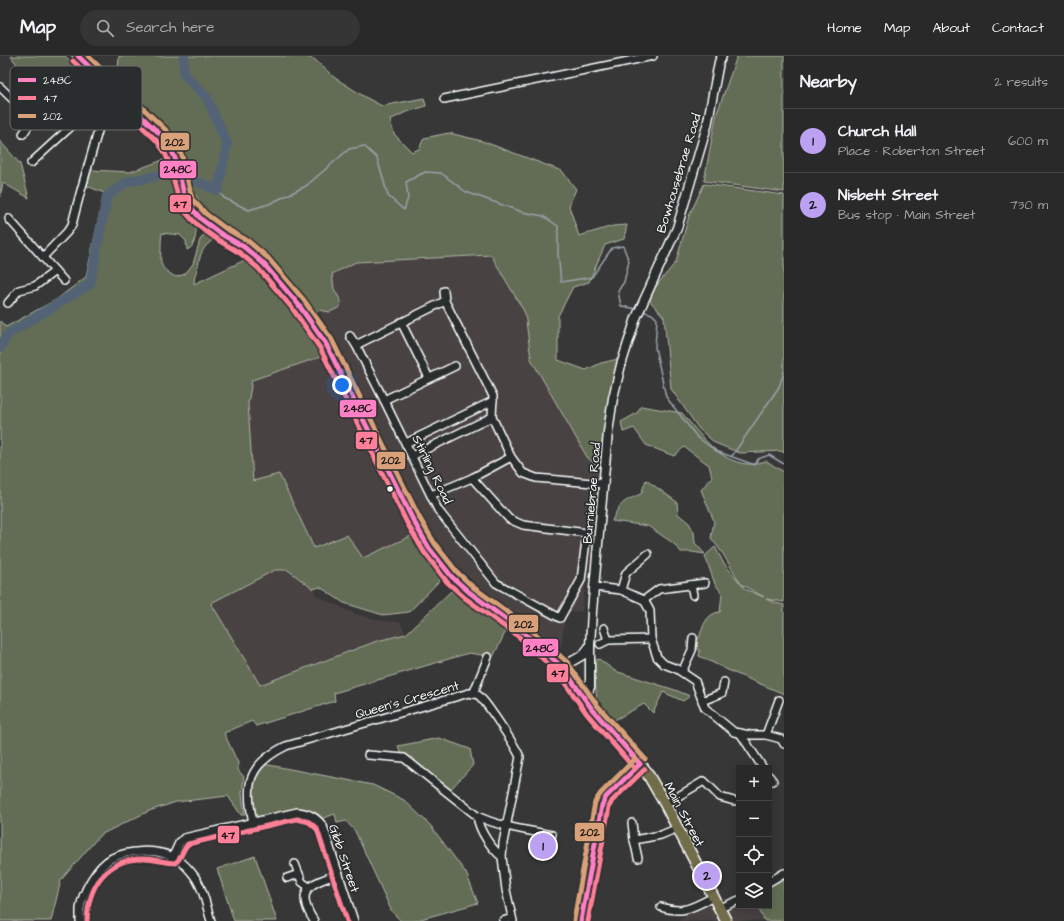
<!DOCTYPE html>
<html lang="en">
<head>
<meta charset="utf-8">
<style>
	body { margin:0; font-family:"Architects Daughter",sans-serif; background:#363535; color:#f1f3f6 }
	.controls { position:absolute; right:12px; bottom:12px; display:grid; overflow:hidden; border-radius:0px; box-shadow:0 2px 10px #0003 }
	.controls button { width:36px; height:36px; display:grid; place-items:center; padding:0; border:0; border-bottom:1px solid #464546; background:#2a2929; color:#f1f3f6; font:20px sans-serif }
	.you { position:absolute; left:342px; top:329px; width:14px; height:14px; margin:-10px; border:3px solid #fff; border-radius:50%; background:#1a73e8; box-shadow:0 0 0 6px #1a73e833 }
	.badge { display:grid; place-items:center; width:26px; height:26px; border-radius:50%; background:#bca0f2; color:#111; font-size:13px; font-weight:700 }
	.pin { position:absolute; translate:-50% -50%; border:2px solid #fff; box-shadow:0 1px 4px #0006 }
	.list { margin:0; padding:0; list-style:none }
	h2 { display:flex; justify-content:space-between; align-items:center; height:52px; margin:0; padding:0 16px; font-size:17px }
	h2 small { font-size:13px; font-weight:400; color:#a5a6a8 }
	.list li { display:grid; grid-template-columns:26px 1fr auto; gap:12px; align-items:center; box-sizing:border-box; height:64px; padding:0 16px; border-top:1px solid #464546 }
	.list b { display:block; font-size:15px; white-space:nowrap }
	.list p { margin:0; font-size:13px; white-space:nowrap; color:#a5a6a8 }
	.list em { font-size:13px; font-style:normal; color:#a5a6a8 }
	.icon { flex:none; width:22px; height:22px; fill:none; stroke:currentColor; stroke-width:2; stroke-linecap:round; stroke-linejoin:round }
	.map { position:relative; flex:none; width:784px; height:865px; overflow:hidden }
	header { display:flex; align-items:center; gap:24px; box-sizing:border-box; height:56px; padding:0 20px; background:#2a2929; border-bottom:1px solid #464546 }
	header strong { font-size:19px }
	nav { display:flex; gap:22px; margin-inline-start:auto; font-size:14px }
	.search { width:280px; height:36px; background:#363535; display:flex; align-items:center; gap:10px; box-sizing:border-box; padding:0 14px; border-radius:22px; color:#a5a6a8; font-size:15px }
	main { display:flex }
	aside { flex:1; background:#2a2929 }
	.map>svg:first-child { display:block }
</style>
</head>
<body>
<header>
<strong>Map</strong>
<div class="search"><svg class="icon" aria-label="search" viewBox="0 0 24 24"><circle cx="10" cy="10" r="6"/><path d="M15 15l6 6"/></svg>Search here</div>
<nav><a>Home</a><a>Map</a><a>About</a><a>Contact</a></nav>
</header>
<main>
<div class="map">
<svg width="784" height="865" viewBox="0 0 784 865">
	<rect width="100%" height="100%" fill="#383737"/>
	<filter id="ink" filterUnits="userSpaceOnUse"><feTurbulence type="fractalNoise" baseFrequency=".025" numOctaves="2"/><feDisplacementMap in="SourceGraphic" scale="8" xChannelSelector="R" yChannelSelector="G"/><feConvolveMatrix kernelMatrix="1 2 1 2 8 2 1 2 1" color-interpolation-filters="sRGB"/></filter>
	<g filter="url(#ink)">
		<g fill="#494342">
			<path d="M491,199L525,257L531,303L587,401L600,413L582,555L566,556L560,595L505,554L456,512L436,487L413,449L383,386L307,231L357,206Z"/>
			<path d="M324,300L376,406L415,478L363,502L314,492L279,418L253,425L248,348L252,324Z"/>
			<path d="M275,514H288L313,533L317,540L355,558L382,565L400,566L406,578L377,585L260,629L211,547Z"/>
			<path d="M739,848V850H757L764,864L733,865L727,854Z"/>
			<path d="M706,849L712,851L719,865H680L679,863Z"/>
		</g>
		<g fill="#636d54" stroke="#b1b6aa">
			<path d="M11,0H65L100,33V40L96,46L89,48L84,50L83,58L78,57V50C66,39 52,30 37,21C25,13 19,14 11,0Z"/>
			<path d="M119,0H305L314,3L335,22L365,41L382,50L424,42L426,50L404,57L390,64L394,78L412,96L419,93L424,82L449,77L482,85L562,115L576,133L569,150L579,180L613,170L627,169L624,183L605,189L589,226L573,231L558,260V304L586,314L601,307L618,303L600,413L587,401L531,303L525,257L491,199L356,206L332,218L334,233L341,245L340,251L330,256L319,254L314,257L267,202L207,158L194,137L182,96L146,54L117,28Z"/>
			<path d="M737,0H784V136L704,125L716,60Z"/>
			<path d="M0,85L20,108L29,142L3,127L0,141Z"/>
			<path d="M166,103L170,107L171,112L179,146L197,167C195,177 197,190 187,194L186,185L180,179L162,177C161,183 161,188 161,193C160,210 161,213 176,221L185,218L193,208L200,184L206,176H211L214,179V183C202,192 201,196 198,210C196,216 194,221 194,228L247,203L287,248L323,300L252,324L248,348L253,425L279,418L314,492L347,479L363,502L415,478L443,521L409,556L383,559L344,547L320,531L313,533L288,514H275L211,547L260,629L377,585L406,578L451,535L506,575L493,601L469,597L334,637L335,645L256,670L252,665L224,677L238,707V714L244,721L242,738L245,759H241L228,740L176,746L149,755L100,779L61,824L51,865H0V265L6,271L57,243L86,221L104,137L87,130L91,114L130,116Z"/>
			<path d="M704,128L784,139V397L781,395L740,397L715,387L699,373L671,333L664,261L650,245L652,235L676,206L689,160Z"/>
			<path d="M641,350L682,357C700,378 718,405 747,408C753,409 760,406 766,405L784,416V546L766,543L776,547L784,549V638L732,616L699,600L700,595L696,592V583L699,582C703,571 706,557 720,556L722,537L715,528L705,500L715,491L723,506L745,533L764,541L741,528L723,498L711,482L714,465L701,434L712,421L709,409L684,391L674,400L646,389L634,372L623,376L621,366L637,357Z"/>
			<path d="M646,424L677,446L678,458L689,467L694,476L695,487L705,498L692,496H681L673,487L648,470L612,465C619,448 623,445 641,438Z"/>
			<path d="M599,603L615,615L675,634L690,640L683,645L663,636L653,657L644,648L611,666L597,649L594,605Z"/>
			<path d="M439,682L470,693L473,709L450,734L409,701L401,698L398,690Z"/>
			<path d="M261,709H269L373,729L404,744L430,769L466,817L478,847L414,865H401L392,856L355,775L346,765L337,767L335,758L320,763L310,757L254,764L250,730Z"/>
			<path d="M255,800L277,865H234L217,813Z"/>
			<path d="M784,819V865H765L757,850H769V830Z"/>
		</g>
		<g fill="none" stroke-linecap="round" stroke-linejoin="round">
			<g stroke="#97a2ac" stroke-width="1.5">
				<path d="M218,134L224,142L249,154L269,148L306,130L349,93L364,90L377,102L388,140L404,154L408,142L406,126L425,116L441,117L466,136L522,156L543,160L558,170V197L561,226L592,221L612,192L623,190L629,205L624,226L618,235L621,250L637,253"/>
				<path d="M642,255L652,258L657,263L655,291L666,341L697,381L716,395L755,409L758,403L769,399L784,408"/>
				<path d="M732,400L779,331L784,316"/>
			</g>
			<path stroke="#526474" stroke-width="10" d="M0,292L8,278L90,228L107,140L127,126L166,118L200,127L218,134L227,88L207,42L184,18V0"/>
			<g stroke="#fff" stroke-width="10">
				<g id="minor">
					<path d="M0,31L33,63L23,78"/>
					<path d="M444,43L653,0"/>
					<path d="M31,107L76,66L86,64L101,66"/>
					<path d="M9,163L64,225"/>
					<path d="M43,201L67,176L72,169C83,122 99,77 110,30"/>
					<path d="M444,235L445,245L493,340L492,361L511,401L523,417L536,422L604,428"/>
					<path d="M8,247L19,234L35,230L55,215"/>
					<path d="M401,266L429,322"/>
					<path d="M350,280L356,289L384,344L438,454L496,527L560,562L581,524L587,477L523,469L509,463L472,422"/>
					<path d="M356,289L445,245"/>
					<path d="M384,344L455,310"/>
					<path d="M406,387L493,345"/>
					<path d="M412,400L492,361"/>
					<path d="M431,439L472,422L511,401"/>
					<path d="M691,529L693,539"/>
					<path d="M594,531L621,534L644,544L650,555L651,583L657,601L664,608L677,613L695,625L705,652L734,676L750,679H766L781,683L784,688"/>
					<path d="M621,534L626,517L648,498"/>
					<path d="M644,544L659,533L705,527"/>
					<path d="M608,584L651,583"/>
					<path d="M600,588L608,584L604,572"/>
					<path d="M682,616L692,594L693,582"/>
					<path d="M473,638L488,601"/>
					<path d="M702,645L722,637L724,626"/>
					<path d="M740,677L763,712"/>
					<path d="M766,679L779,644"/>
					<path d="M368,699L404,702L477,760C479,775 491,792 502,801L506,834L513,865"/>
					<path d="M769,720L773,725"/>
					<path d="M665,748L704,725L720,741L734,745"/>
					<path d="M477,760C500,771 527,774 552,779"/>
					<path d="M253,766C244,727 249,708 286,690L469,637C472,637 475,638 478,639C486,645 516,691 520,701L503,787L502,801"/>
					<path d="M632,767L634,784L661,779L678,772"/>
					<path d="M634,784L638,802"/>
					<path d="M173,800L179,787L184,782L297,756C309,757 316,761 323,770L354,865"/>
					<path d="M295,808L302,826L309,831"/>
					<path d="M287,822L299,818"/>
					<path d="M769,826L784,817"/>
					<path d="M661,851C685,859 693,850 714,841"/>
					<path d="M720,852L739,844"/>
					<path d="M80,865C80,861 80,857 80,853C82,836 97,810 112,802C129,794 153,793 171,800C179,802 187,811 192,817C203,830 206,849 211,865"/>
					<path d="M314,865C293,833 311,827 339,818"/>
					<path d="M503,865L512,862"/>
				</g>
			</g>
			<g stroke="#fff" stroke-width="11">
				<g id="tertiary">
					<path d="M562,611L583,599L589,591"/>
					<path d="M585,643L590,631V590L592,555L608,376L613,342L621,309L636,262L677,172L707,70L719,6L722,0"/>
					<path d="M581,865L602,749L606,741L640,708"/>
				</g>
			</g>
			<g stroke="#fff" stroke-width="13">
				<path id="primary" d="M78,0L162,80L170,91L175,102L184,139L186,146L192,153L201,163L221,178L244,191L263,207L298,248L326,288L413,464L429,492L452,521L469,536L523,576L562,611L592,653L646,715L665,748L726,865"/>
			</g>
			<use href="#minor" stroke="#2a2d2e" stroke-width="7"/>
			<use href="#tertiary" stroke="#2a2d2e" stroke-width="8"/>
			<use href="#primary" stroke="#716d4b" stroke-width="10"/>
			<g stroke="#2a2d2e" stroke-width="8">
				<g id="bus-1">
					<path d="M78,0L162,80L170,91L175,102L186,146L201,163L221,178L244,191L263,207L298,248L326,288L413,464L429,492L452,521L469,536L523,576L562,611L592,653L640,708"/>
					<path d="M581,865L602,749L606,741L640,708"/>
				</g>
			</g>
			<g stroke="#2a2d2e" stroke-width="8">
				<g id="bus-2">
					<path d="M73,5L157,85L164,95L168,104L181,151L197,169L218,184L240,197L258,212L292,252L320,292L407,467L424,496L447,526L465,542L519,581L557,616L587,658L635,713"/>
					<path d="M87,865C88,830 107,802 144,803C155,803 165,807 175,807C182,803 182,794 188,788L297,763L309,766L317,773L347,865"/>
					<path d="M588,865L609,751L612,745L645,713"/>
				</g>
			</g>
			<g stroke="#2a2d2e" stroke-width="8">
				<g id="bus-3">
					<path d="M88,0L168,76L176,87L182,100L192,143L206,158L225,172L248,185L268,202L303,243L332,284L419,461L435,488L457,516L473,531L528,571L567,606L597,649L645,703"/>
					<path d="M574,864L595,746L601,737L635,703"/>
				</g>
			</g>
			<use href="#bus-1" stroke="#ff80c5" stroke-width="5"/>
			<use href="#bus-2" stroke="#ff8098" stroke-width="5"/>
			<use href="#bus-3" stroke="#d9a179" stroke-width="5"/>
		</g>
	</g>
	<circle fill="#fff" stroke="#2a2d2e" stroke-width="1.5" cx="390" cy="433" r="3.5"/>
	<g text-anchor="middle" stroke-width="3.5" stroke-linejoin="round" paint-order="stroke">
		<g font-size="13" fill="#fff" stroke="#2a2d2e">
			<text transform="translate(678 117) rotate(-73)" y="5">Bowhousebrae Road</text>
			<text transform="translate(433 413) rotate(64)" y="5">Stirling Road</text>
			<text transform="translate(591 437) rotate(-85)" y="5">Burniebrae Road</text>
			<text transform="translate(407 643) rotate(-16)" y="5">Queen's Crescent</text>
			<text transform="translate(685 758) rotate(62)" y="5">Main Street</text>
			<text transform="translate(345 802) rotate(71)" y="5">Gibb Street</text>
		</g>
	</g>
	<rect x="10" y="10" width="132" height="64" rx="6" fill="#2a2d2e" stroke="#6a6c6d" stroke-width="1"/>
	<rect x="18" y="22" width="18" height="4" fill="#ff80c5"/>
	<rect x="18" y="40" width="18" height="4" fill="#ff8098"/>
	<rect x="18" y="58" width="18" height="4" fill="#d9a179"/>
	<g font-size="11" fill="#fff">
		<text x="43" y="28">248C</text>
		<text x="43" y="46">47</text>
		<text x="43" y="64">202</text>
	</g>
	<g stroke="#2a2d2e" stroke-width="1.5">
		<rect x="160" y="76" width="30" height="19" rx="4" fill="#d9a179"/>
		<rect x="159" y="104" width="38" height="19" rx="4" fill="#ff80c5"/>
		<rect x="169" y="138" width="23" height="19" rx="4" fill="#ff8098"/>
		<rect x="339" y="343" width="38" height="19" rx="4" fill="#ff80c5"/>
		<rect x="355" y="375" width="23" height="19" rx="4" fill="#ff8098"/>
		<rect x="376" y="395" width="30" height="19" rx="4" fill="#d9a179"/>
		<rect x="508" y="558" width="31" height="19" rx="4" fill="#d9a179"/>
		<rect x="522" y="582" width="37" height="19" rx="4" fill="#ff80c5"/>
		<rect x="546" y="607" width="23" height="20" rx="4" fill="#ff8098"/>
		<rect x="574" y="766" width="31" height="20" rx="4" fill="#d9a179"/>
		<rect x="217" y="769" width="23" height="19" rx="4" fill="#ff8098"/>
	</g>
	<g font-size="11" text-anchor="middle" font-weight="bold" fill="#111">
		<text x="175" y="90">202</text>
		<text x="178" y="117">248C</text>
		<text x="180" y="152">47</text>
		<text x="358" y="356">248C</text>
		<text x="366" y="388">47</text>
		<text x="391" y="408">202</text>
		<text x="524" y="572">202</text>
		<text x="540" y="596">248C</text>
		<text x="558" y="621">47</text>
		<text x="590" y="780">202</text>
		<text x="228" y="783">47</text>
	</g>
</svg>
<div class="controls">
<button>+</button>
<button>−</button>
<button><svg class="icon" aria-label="locate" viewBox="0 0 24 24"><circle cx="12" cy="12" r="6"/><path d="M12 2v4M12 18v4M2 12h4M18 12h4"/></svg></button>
<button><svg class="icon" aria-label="layers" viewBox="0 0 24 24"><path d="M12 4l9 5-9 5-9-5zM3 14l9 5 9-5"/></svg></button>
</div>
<div class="you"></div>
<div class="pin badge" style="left:543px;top:790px">1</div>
<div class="pin badge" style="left:707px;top:820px">2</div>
</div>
<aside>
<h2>Nearby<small>2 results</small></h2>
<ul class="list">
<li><span class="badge">1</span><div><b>Church Hall</b><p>Place · Roberton Street</p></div><em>600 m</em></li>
<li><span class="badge">2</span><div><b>Nisbett Street</b><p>Bus stop · Main Street</p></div><em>730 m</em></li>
</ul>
</aside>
</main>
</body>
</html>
